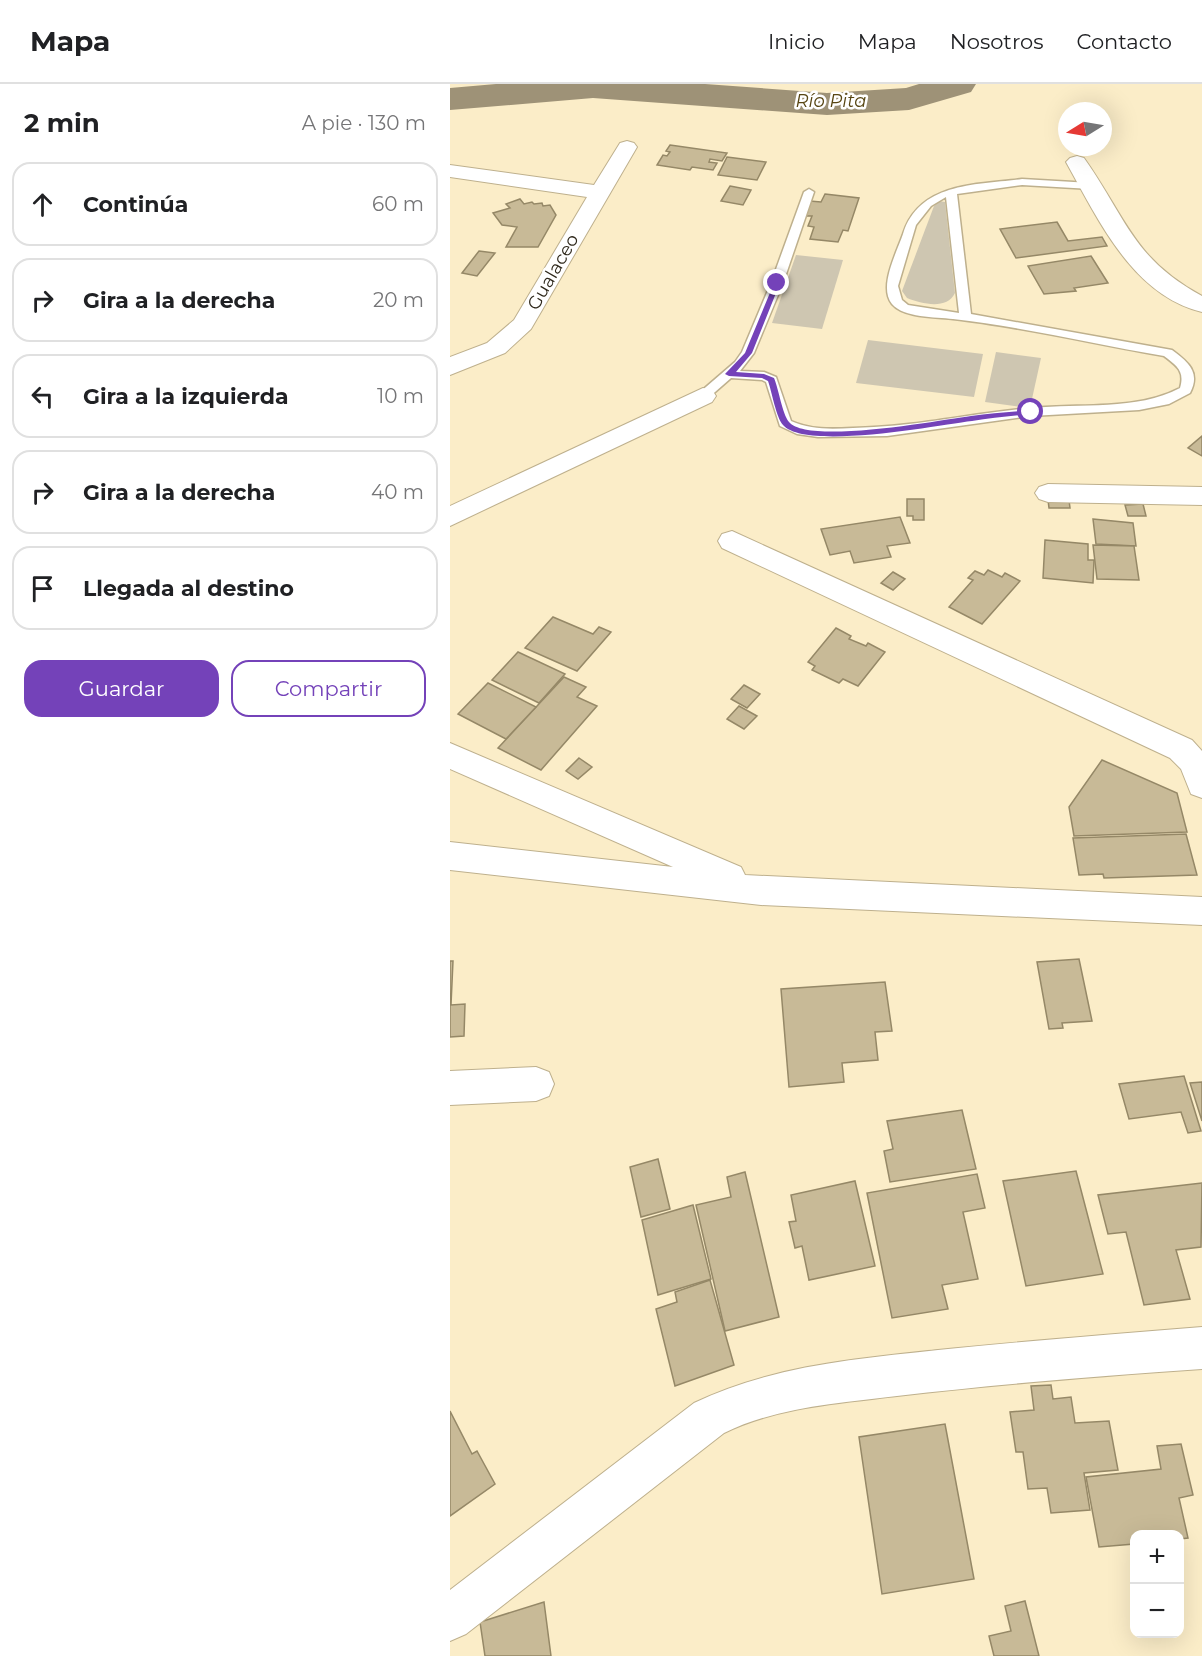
<!DOCTYPE html>
<html lang="es">
<head>
<meta charset="utf-8">
<style>
	body { margin:0; font-family:Montserrat,sans-serif; background:#f6f6f6; color:#202124 }
	.controls { position:absolute; right:18px; bottom:18px; display:grid; overflow:hidden; border-radius:12px; box-shadow:0 6px 24px #0002 }
	.controls button { width:54px; height:54px; display:grid; place-items:center; padding:0; border:0; border-bottom:2px solid #e0e0e0; background:#fff; color:#202124; font:30px sans-serif }
	.compass { position:absolute; left:608px; top:18px; width:54px; height:54px; border-radius:50%; background:#fff; box-shadow:0 6px 24px #0002; rotate:259deg }
	.stop { position:absolute; width:18px; height:18px; margin:-14px; border:4px solid #7442b9; border-radius:50%; background:#fff }
	.stop.end { background:#7442b9; border-color:#fff; box-shadow:0 2px 6px #0008 }
	.list { margin:0; padding:0; list-style:none }
	h2 { display:flex; justify-content:space-between; align-items:center; height:78px; margin:0; padding:0 24px; font-size:26px }
	h2 small { font-size:20px; font-weight:400; color:#757577 }
	.list li { display:grid; grid-template-columns:39px 1fr auto; gap:18px; align-items:center; box-sizing:border-box; height:84px; margin:0 12px 12px; padding:0 12px; border:2px solid #e0e0e0; border-radius:18px }
	.list b { display:block; font-size:22px; white-space:nowrap }
	.list em { font-size:20px; font-style:normal; color:#757577 }
	.actions { display:flex; gap:12px; padding:18px 24px }
	.actions a { flex:1; padding:14px 0; border:2px solid #7442b9; border-radius:18px; text-align:center; font-size:21px; color:#7442b9 }
	.actions .main { background:#7442b9; color:#fff }
	.icon { flex:none; width:33px; height:33px; fill:none; stroke:currentColor; stroke-width:2; stroke-linecap:round; stroke-linejoin:round }
	.map { position:relative; flex:none; width:752px; height:1572px; overflow:hidden }
	header { display:flex; align-items:center; gap:36px; box-sizing:border-box; height:84px; padding:0 30px; background:#fff; border-bottom:2px solid #e0e0e0 }
	header strong { font-size:28px }
	nav { display:flex; gap:33px; margin-inline-start:auto; font-size:21px }
	main { display:flex }
	aside { flex:1; background:#fff }
	.map>svg:first-child { display:block }
</style>
</head>
<body>
<header>
<strong>Mapa</strong>
<nav><a>Inicio</a><a>Mapa</a><a>Nosotros</a><a>Contacto</a></nav>
</header>
<main>
<aside>
<h2>2 min<small>A pie · 130 m</small></h2>
<ul class="list">
<li><svg class="icon" aria-label="ahead" viewBox="0 0 24 24"><path d="M12 20V5M6 11l6-6 6 6"/></svg><div><b>Continúa</b></div><em>60 m</em></li>
<li><svg class="icon" aria-label="right" viewBox="0 0 24 24"><path d="M7 20v-9h11M14 6l5 5-5 5"/></svg><div><b>Gira a la derecha</b></div><em>20 m</em></li>
<li><svg class="icon" aria-label="left" viewBox="0 0 24 24"><path d="M17 20v-9H6M10 6l-5 5 5 5"/></svg><div><b>Gira a la izquierda</b></div><em>10 m</em></li>
<li><svg class="icon" aria-label="right" viewBox="0 0 24 24"><path d="M7 20v-9h11M14 6l5 5-5 5"/></svg><div><b>Gira a la derecha</b></div><em>40 m</em></li>
<li><svg class="icon" aria-label="arrive" viewBox="0 0 24 24"><path d="M6 21V4h12l-3 4 3 4H6"/></svg><div><b>Llegada al destino</b></div></li>
</ul>
<div class="actions"><a class="main">Guardar</a><a>Compartir</a></div>
</aside>
<div class="map">
<svg width="752" height="1572" viewBox="0 0 752 1572">
	<rect width="100%" height="100%" fill="#fbedc8"/>
	<g fill="#cec6b1">
		<path d="M489,117L495,118L505,209C497,226 472,220 457,214L452,207L484,122Z"/>
		<path d="M346,171L393,176L372,245L322,239Z"/>
		<path d="M418,256L533,270L524,313L406,299Z"/>
		<path d="M546,268L591,274L580,324L535,318Z"/>
	</g>
	<g fill="none" stroke-linecap="round" stroke-linejoin="round">
		<path fill="#9e9277" fill-rule="evenodd" d="M46,0H255L377,9L456,4L469,0H526L521,8L459,26L377,31L143,14L0,26V4Z"/>
	</g>
	<g fill="#c8ba97" stroke="#958867" stroke-width="1.5">
		<path d="M220,61L277,69L272,77L260,75L259,78L267,79L263,86L242,83L240,86L207,81L213,71L217,72L220,68L216,67Z"/>
		<path d="M277,73L316,78L307,96L268,91Z"/>
		<path d="M280,102L301,106L293,121L271,117Z"/>
		<path d="M375,110L409,114L398,147L393,146L388,158L360,155L364,143L358,142L362,132H354L360,117L371,118Z"/>
		<path d="M70,115L74,120L82,118L84,120L92,119L93,122L100,121L106,131L88,163H56L67,143L52,141L43,129L60,124L56,120Z"/>
		<path d="M607,138L618,157L652,153L657,162L566,174L550,145Z"/>
		<path d="M29,167L45,169L27,192L12,189Z"/>
		<path d="M641,172L658,199L624,204L626,207L594,210L578,182Z"/>
		<path d="M752,352V372L738,364Z"/>
		<path d="M457,415H474V436H463V432H457Z"/>
		<path d="M598,416H619L620,424H599Z"/>
		<path d="M693,420L696,432H678L675,421Z"/>
		<path d="M450,433L460,459L437,462L441,473L404,479L400,467L380,471L371,445Z"/>
		<path d="M643,435L683,439L686,462L646,460Z"/>
		<path d="M595,456L638,460V476H644L643,499L593,494Z"/>
		<path d="M643,461L684,462L689,496L647,495Z"/>
		<path d="M538,486L552,493L555,489L570,497L532,540L499,523L523,496L518,494L525,487L534,491Z"/>
		<path d="M443,488L455,495L443,506L431,499Z"/>
		<path d="M103,533L143,550L149,543L161,548L127,587L75,564Z"/>
		<path d="M386,544L401,552L399,555L416,562L418,559L435,568L408,602L393,595L389,599L362,586L365,582L358,578Z"/>
		<path d="M68,568L115,590L89,619L42,596Z"/>
		<path d="M114,593L136,603L127,613L147,622L91,686L48,664Z"/>
		<path d="M38,599L86,623L56,655L8,630Z"/>
		<path d="M294,601L310,610L297,624L281,615Z"/>
		<path d="M289,622L307,632L294,645L277,635Z"/>
		<path d="M129,674L142,683L128,695L116,687Z"/>
		<path d="M652,676L727,709L737,748L624,752L619,723Z"/>
		<path d="M736,750L747,791L654,794L653,790L629,791L623,754Z"/>
		<path d="M629,875L642,937L612,939L613,944L599,945L587,878Z"/>
		<path d="M0,877H3L1,921L15,920L14,952L0,953Z"/>
		<path d="M435,898L442,947L425,948L428,976L392,979L394,998L339,1003L331,905Z"/>
		<path d="M734,992L751,1047L738,1049L731,1028L679,1035L669,1000Z"/>
		<path d="M752,998V1037L740,999Z"/>
		<path d="M512,1026L526,1085L440,1098L434,1067L443,1065L437,1037Z"/>
		<path d="M208,1075L220,1125L191,1133L180,1083Z"/>
		<path d="M626,1087L653,1190L576,1202L553,1097Z"/>
		<path d="M295,1088L329,1233L275,1247L246,1121L281,1113L277,1093Z"/>
		<path d="M527,1090L535,1124L513,1128L528,1195L492,1201L498,1225L442,1234L417,1109Z"/>
		<path d="M405,1097L425,1182L359,1196L352,1162L345,1164L339,1138L346,1137L341,1111Z"/>
		<path d="M752,1099L751,1163L726,1166L740,1215L694,1221L676,1148L658,1150L648,1111Z"/>
		<path d="M243,1121L261,1195L208,1211L192,1136Z"/>
		<path d="M260,1196L284,1281L225,1302L206,1225L227,1218L225,1208Z"/>
		<path d="M601,1301L603,1315L621,1313L625,1339L659,1337L668,1386L634,1389L640,1426L601,1429L597,1404L578,1405L573,1368H566L560,1328L584,1326L581,1302Z"/>
		<path d="M0,1327L22,1370L27,1367L45,1400L0,1432Z"/>
		<path d="M495,1340L524,1495L432,1510L409,1353Z"/>
		<path d="M731,1360L743,1411L729,1414L738,1454L730,1455V1450H684V1460L649,1463L636,1393L711,1385L707,1362Z"/>
		<path d="M575,1517L589,1572H544L539,1552L561,1547L555,1522Z"/>
		<path d="M94,1518L101,1572H35L30,1538Z"/>
	</g>
	<g fill="none" stroke-linecap="round" stroke-linejoin="round">
		<g stroke="#beb08d" stroke-width="3">
			<path id="service" d="M572,95L641,99L646,102L641,105L572,101L507,110L521,230L722,266C738,278 751,288 740,309L719,320L689,326L581,332L437,352L368,353L347,350L330,342L316,298L312,296L281,294L257,315H249L247,312L249,309L285,278L292,268L321,199L354,108L359,105L364,108L333,199L304,269L290,287L314,288L326,293L341,337C361,346 381,345 403,344C464,343 522,329 582,324C631,319 686,327 730,304C735,287 727,282 714,272C644,260 574,243 503,235C485,233 454,234 442,220C428,203 447,168 453,150C469,98 527,101 572,95ZM496,113L509,229L458,221L452,216L448,202L466,141L481,122Z"/>
		</g>
		<g stroke="#beb08d" stroke-width="2">
			<g id="minor">
				<path d="M177,57L184,59L187,63L81,245L55,269L0,291V273L37,259L64,236L137,113L0,93V81L144,101L170,59Z"/>
				<path d="M627,72L634,74C676,133 682,174 752,212V228C682,211 648,135 616,78L620,74Z"/>
				<path d="M253,304L262,306L266,312L262,318L0,442V422Z"/>
				<path d="M598,400L752,403V421L598,418L589,415L585,409L589,403Z"/>
				<path d="M282,447L742,656L752,667V714L741,710L731,685L720,674L272,464L268,457L272,450Z"/>
				<path d="M0,659L291,783L295,791L752,813V841L311,821L0,786V758L223,783L0,685Z"/>
				<path d="M86,983L99,988L104,1000L99,1012L86,1017L0,1021V987Z"/>
				<path d="M752,1243V1285C650,1292 549,1300 447,1312C389,1319 327,1323 274,1349L16,1550L0,1557V1506L244,1319C321,1282 404,1275 488,1266C576,1257 664,1250 752,1243Z"/>
			</g>
		</g>
		<use href="#service" fill="#fff" fill-rule="evenodd"/>
		<use href="#minor" fill="#fff" fill-rule="evenodd"/>
	</g>
	<path fill="#7442b9" d="M327,197L330,199L302,269L286,288L314,290L324,294C329,306 332,329 339,338C358,361 491,336 521,332C541,329 561,328 581,326L585,328L581,330C561,332 541,334 522,337C488,341 356,367 333,341C326,333 322,308 318,297L312,294L279,292L275,290L295,269L324,199Z"/>
	<g text-anchor="middle" stroke-width="5" stroke-linejoin="round" paint-order="stroke">
		<g font-size="18" font-style="italic" fill="#584613" stroke="#fff">
			<text x="381" y="23">Río Pita</text>
		</g>
		<g font-size="18" fill="#2e281b" stroke="#fff">
			<text transform="translate(103 188) rotate(-60)" y="6">Gualaceo</text>
		</g>
	</g>
</svg>
<div class="controls">
<button>+</button>
<button>−</button>
</div>
<svg class="compass" viewBox="-18 -18 36 36"><path d="M0-13l5 13h-10z" fill="#e53935"/><path d="M0 13l5-13h-10z" fill="#757577"/></svg>
<div class="stop" style="left:581px;top:328px"></div>
<div class="stop end" style="left:327px;top:199px"></div>
</div>
</main>
</body>
</html>
